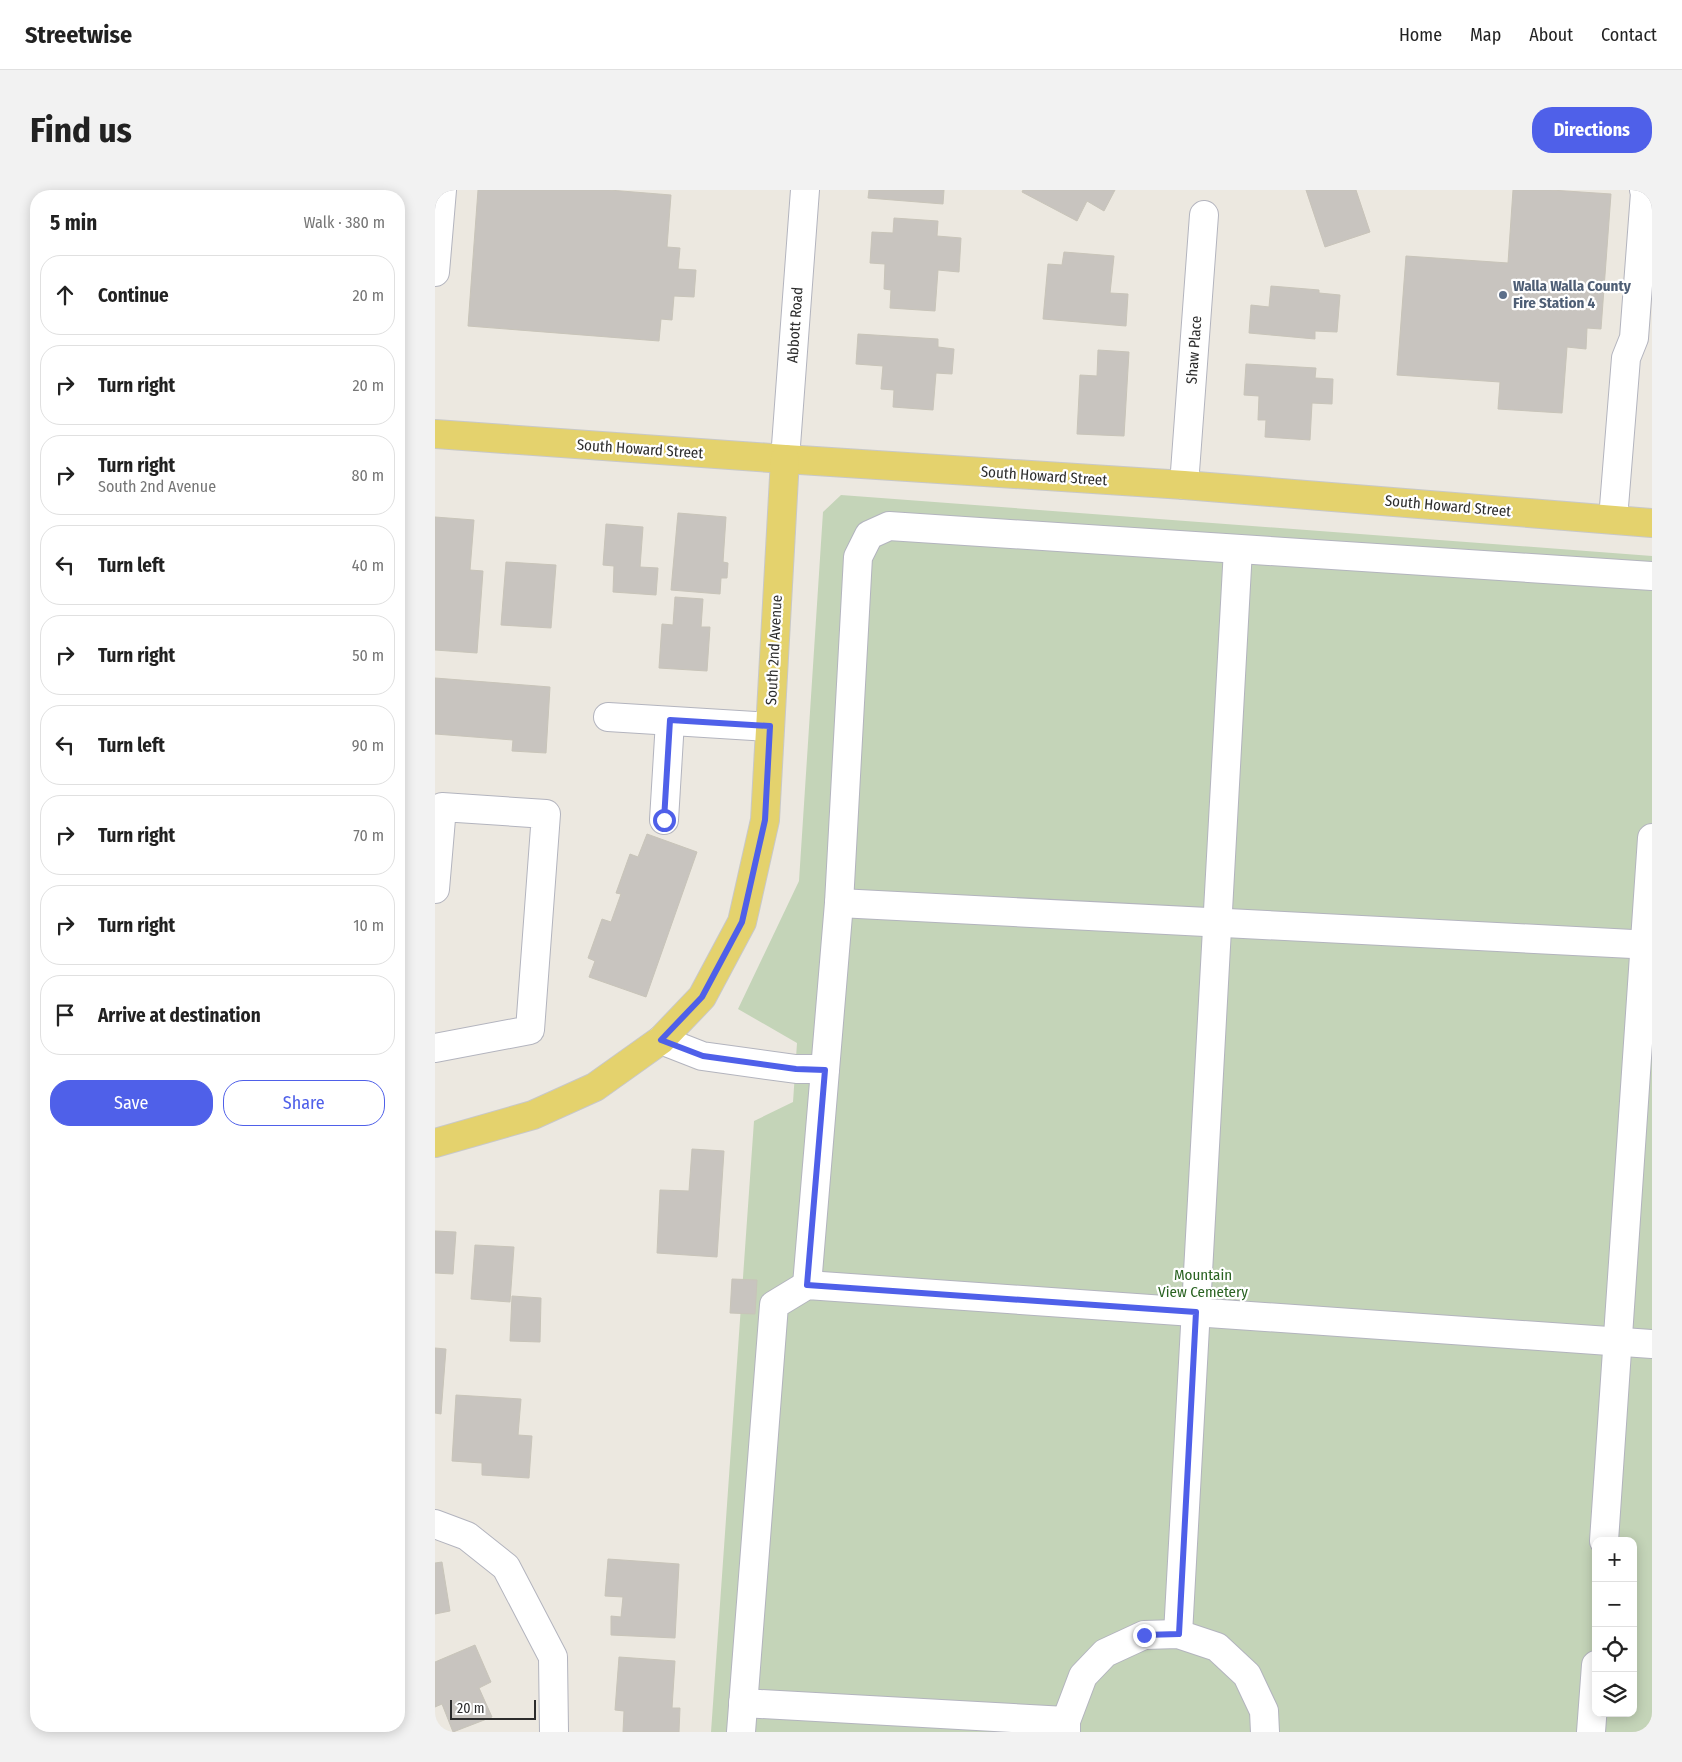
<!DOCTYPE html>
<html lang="en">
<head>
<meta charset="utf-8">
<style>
	body { margin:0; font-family:"Fira Sans Condensed",sans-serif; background:#f2f2f2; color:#222 }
	.controls { position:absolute; right:15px; bottom:15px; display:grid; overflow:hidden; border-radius:10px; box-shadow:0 2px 12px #0003 }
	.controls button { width:45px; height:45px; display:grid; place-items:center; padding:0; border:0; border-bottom:1px solid #e0e0e0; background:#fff; color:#222; font:25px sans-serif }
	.scale { position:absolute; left:15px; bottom:12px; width:86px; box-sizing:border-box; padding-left:5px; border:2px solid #2c2c2c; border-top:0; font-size:14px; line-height:18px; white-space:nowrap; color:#2c2c2c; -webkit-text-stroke:4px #fff; paint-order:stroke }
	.stop { position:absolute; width:15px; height:15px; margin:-11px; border:4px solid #4f60e9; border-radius:50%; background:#fff }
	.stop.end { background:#4f60e9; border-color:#fff; box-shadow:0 1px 5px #0008 }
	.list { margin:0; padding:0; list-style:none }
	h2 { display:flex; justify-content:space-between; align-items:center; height:65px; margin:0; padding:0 20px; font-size:21px }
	h2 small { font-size:16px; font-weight:400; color:#767676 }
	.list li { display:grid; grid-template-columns:32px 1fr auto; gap:15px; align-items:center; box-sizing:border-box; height:80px; margin:0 10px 10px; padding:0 10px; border:1px solid #e0e0e0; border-radius:20px }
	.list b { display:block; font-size:19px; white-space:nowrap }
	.list p { margin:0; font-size:16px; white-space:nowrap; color:#767676 }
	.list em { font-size:16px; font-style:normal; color:#767676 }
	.actions { display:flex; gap:10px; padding:15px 20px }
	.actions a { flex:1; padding:11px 0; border:1px solid #4f60e9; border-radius:20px; text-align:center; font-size:18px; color:#4f60e9 }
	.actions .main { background:#4f60e9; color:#fff }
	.icon { flex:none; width:28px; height:28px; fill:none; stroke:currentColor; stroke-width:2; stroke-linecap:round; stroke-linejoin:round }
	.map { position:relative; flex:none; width:1217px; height:1542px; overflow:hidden; border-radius:20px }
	header { display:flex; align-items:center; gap:30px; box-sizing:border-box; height:70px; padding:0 25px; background:#fff; border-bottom:1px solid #e0e0e0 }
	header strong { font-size:24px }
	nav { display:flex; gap:28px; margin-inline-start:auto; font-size:18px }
	.intro { display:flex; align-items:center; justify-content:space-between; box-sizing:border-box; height:120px; padding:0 30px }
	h1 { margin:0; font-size:35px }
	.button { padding:12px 22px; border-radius:20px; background:#4f60e9; color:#fff; font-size:18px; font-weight:700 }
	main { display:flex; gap:30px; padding:0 30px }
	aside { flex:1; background:#fff; border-radius:20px; box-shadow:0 2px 12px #0003 }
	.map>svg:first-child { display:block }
</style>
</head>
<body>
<header>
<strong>Streetwise</strong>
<nav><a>Home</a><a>Map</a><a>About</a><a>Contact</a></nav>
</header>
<div class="intro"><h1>Find us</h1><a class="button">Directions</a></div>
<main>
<aside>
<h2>5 min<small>Walk · 380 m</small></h2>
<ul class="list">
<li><svg class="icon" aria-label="ahead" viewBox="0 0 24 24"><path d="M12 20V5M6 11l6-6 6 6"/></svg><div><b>Continue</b></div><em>20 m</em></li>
<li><svg class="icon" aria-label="right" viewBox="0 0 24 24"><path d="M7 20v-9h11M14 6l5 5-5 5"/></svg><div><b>Turn right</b></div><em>20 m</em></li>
<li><svg class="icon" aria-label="right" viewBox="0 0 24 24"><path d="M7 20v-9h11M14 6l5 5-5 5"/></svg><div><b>Turn right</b><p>South 2nd Avenue</p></div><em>80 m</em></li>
<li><svg class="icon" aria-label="left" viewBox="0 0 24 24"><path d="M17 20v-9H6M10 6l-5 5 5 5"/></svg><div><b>Turn left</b></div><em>40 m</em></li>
<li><svg class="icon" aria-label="right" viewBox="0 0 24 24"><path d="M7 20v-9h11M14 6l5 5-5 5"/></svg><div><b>Turn right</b></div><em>50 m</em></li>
<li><svg class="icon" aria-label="left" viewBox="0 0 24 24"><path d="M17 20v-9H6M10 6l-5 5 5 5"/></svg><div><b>Turn left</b></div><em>90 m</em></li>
<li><svg class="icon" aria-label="right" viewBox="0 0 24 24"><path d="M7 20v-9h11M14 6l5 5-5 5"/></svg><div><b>Turn right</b></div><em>70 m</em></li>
<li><svg class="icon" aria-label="right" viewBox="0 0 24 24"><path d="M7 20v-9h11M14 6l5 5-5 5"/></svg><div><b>Turn right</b></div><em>10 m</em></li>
<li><svg class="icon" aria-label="arrive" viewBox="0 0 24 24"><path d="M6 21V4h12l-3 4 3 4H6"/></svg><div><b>Arrive at destination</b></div></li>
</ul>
<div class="actions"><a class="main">Save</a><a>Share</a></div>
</aside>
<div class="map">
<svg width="1217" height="1542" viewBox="0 0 1217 1542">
	<rect width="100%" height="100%" fill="#ece8e0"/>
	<path fill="#c4d4b8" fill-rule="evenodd" d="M406,305L1217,366V1542H276L319,931L358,912L362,853L303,819L364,691L388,322ZM1161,1351H1198V1523H1161Z"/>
	<g fill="#c8c4bf" stroke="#c8c4b9">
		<path d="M43,0H174L236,5L232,57L245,58L243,79L261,80L259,107L239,106L237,130L226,129L224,151L33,136Z"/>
		<path d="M434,0H509L508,14L433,8Z"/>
		<path d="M588,0H680L669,21L652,11L642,31L587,2Z"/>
		<path d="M871,0H921L935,42L890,57Z"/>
		<path d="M1078,0H1116L1176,4L1166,139L1152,138L1151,159L1132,157L1127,223L1063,219L1065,192L962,185L971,66L1073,73Z"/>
		<path d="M459,28L503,31L502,46L526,48L524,82L503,80L500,121L455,118L456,100L449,99L450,74L435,73L437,42L458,43Z"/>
		<path d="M629,62L679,66L675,103L693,104L691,136L608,129L613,74L627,75Z"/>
		<path d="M836,96L884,100V103L905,105L902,142L880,141V149L814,143L816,115L834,117Z"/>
		<path d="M423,144L503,149V157L519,159L517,184L501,183L498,220L458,217L459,200L446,199L448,176L421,174Z"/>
		<path d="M663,160L694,162L689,246L642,244L645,185L662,186Z"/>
		<path d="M811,174L881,178L880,188L898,189L897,214L877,213L875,250L830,247L831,230H823L824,206L809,205Z"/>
		<path d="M243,323L291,327L288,372L293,373L292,388H286L285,404L236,400Z"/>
		<path d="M0,327L39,330L35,380L48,381L42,463L0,460Z"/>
		<path d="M171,334L208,337L205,377L223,378L221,405L178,402L179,376L168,375Z"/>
		<path d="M71,372L121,375L116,438L66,435Z"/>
		<path d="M240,407L268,409L266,437H275L272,481L224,478L227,434L238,435Z"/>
		<path d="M0,488L115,497L111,563L77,561L78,550L0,544Z"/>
		<path d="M212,644L262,662L211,807L154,787L160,771L153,768L167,729L176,732L186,704L181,703L195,664L203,667Z"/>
		<path d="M257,959L289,961L282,1067L222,1063L225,1000L254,1001Z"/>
		<path d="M0,1041L21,1042L18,1084L0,1083Z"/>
		<path d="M40,1055L79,1057L75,1112L36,1109Z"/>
		<path d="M297,1089L322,1090L320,1124L295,1123Z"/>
		<path d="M77,1106L106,1108L105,1152L75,1151Z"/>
		<path d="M0,1158L11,1159L6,1224L0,1223Z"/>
		<path d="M21,1205L86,1209L83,1245L97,1246L94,1288L47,1285V1273L17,1271Z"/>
		<path d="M173,1369L244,1374L240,1448L176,1445V1426L186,1427L188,1407L170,1406Z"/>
		<path d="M7,1372L15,1421L0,1424V1373Z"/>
		<path d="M40,1455L56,1492L44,1498L57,1527L18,1542L7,1514L0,1517V1472Z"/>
		<path d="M184,1467L240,1471L237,1518H245L244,1542H188L189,1521L180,1520Z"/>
	</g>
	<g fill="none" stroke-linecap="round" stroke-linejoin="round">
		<g stroke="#b3b4be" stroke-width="30">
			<g id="minor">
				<path d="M0,82L7,0"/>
				<path d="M350,269L370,0"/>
				<path d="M749,295L769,25"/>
				<path d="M1178,329L1191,168L1199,148L1210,3L1209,0"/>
				<path d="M173,527L335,537"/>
				<path d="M229,630L235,531"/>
				<path d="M0,699L7,617L111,624L95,840L0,858"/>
				<path d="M404,713L1217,755"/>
				<path d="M226,850L267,866L361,879H390"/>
				<path d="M372,1095L404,713L423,367L434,345L454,336L1217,386"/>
				<path d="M0,1334L32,1346L71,1377L118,1467L119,1542"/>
				<path d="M1169,1351L1217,648"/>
				<path d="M743,1444L803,359"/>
				<path d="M308,1513L631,1531"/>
				<path d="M306,1542L339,1115L372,1095L1217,1154"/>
				<path d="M631,1542V1531L648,1486L670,1463L709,1445L743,1444L782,1457L812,1485L829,1521L830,1542"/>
				<path d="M1156,1542L1161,1475"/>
			</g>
		</g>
		<g stroke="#c8c8c8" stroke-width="30">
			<g id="major">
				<path d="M0,244L350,269L749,295L1217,333"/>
				<path d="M0,953L98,925L160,897L226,850L267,807L307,732L330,630L350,269"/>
			</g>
		</g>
		<use href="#minor" stroke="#fff" stroke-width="28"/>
		<use href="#major" stroke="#e4d26d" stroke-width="28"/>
	</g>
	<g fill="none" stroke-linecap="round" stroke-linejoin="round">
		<path stroke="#4f60e9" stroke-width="6" d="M229,630L235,530L335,536L330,630L307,732L267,807L226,850L268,866L361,879L390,880L372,1095L761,1122L744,1444L709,1445"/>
	</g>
	<circle fill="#5c6f8a" stroke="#fff" stroke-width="2" cx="1068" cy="105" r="5"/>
	<g text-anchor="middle" stroke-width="4.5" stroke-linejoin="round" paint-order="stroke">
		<g font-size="15" font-weight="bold" fill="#4e5e75" stroke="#fff" text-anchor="start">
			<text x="1078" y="101">Walla Walla County<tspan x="1078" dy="17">Fire Station 4</tspan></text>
		</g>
		<g font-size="15" fill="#2c2c2c" stroke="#fff">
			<text transform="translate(360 135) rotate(-86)" y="5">Abbott Road</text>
			<text transform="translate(759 160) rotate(-86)" y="5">Shaw Place</text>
			<text transform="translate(205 259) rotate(4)" y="5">South Howard Street</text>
			<text transform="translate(609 286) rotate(4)" y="5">South Howard Street</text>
			<text transform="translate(1013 316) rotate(5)" y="5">South Howard Street</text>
			<text transform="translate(339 460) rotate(-87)" y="5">South 2nd Avenue</text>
		</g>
		<g font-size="15" fill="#2a6322" stroke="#fff">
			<text x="768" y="1090">Mountain<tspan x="768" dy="17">View Cemetery</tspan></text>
		</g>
	</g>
</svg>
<div class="controls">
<button>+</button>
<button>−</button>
<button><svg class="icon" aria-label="locate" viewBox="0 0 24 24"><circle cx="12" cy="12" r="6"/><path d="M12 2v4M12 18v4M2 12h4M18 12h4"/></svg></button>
<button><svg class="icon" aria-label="layers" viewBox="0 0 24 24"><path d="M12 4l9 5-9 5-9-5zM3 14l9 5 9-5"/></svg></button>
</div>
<div class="scale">20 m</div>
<div class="stop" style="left:229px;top:630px"></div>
<div class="stop end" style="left:709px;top:1445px"></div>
</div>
</main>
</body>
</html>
